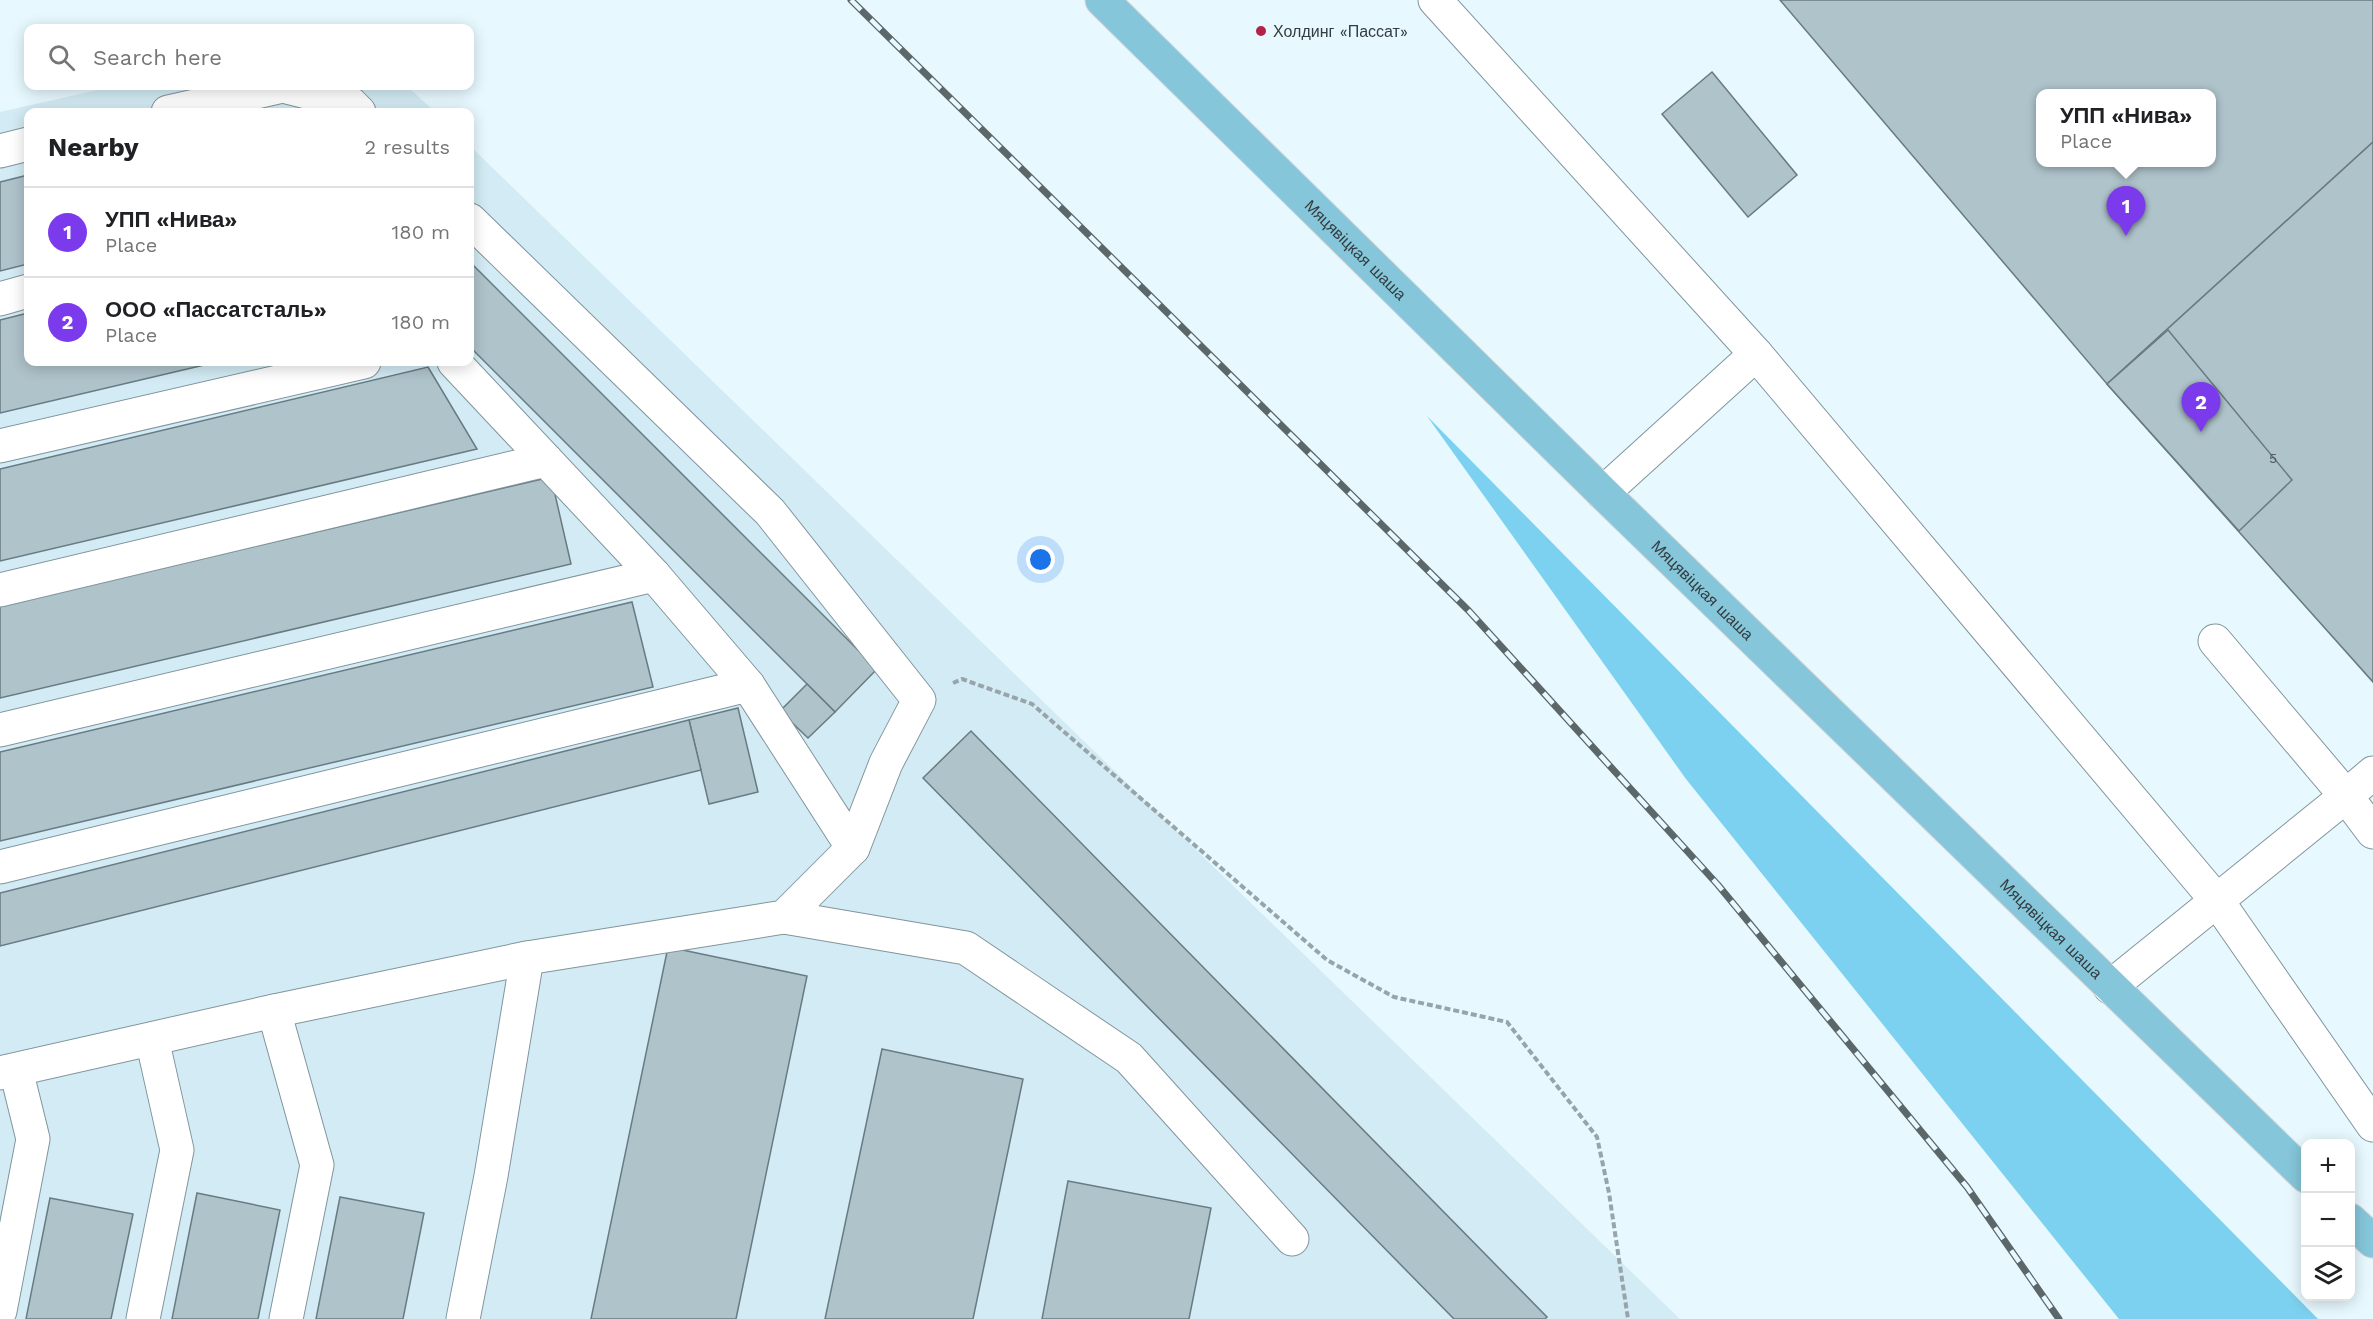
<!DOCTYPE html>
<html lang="en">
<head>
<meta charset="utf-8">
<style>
	body { margin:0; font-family:"Work Sans",sans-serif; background:#f2f2f2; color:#202124 }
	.controls { position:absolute; right:18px; bottom:18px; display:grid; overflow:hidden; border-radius:12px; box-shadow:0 3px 15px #0003 }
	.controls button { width:54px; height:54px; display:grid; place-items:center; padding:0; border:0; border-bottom:2px solid #e0e0e0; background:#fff; color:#202124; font:30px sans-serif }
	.you { position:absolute; left:1041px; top:560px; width:21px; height:21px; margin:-15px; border:4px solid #fff; border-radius:50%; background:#1a73e8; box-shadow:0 0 0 9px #1a73e833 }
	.badge { display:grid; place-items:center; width:39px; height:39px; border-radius:50%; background:#7c3aed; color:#fff; font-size:20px; font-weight:700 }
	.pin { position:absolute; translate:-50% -50px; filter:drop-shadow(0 2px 3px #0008) }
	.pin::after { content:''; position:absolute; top:32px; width:21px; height:18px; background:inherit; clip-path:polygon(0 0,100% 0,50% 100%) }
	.popup { position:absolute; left:2036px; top:89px; width:180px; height:78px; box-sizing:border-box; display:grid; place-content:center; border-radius:12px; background:#fff; filter:drop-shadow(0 2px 4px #0005); font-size:20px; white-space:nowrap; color:#757577 }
	.popup b { font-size:22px; color:#202124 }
	.popup::after { content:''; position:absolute; left:50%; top:100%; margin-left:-12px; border:12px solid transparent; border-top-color:#fff }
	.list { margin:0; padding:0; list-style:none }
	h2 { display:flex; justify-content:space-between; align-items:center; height:78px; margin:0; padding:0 24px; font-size:26px }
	h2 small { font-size:20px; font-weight:400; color:#757577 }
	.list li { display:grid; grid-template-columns:39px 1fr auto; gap:18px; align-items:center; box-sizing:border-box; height:90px; padding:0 24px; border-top:2px solid #e0e0e0 }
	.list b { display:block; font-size:22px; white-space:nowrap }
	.list p { margin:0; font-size:20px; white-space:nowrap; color:#757577 }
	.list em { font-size:20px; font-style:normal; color:#757577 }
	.icon { flex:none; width:33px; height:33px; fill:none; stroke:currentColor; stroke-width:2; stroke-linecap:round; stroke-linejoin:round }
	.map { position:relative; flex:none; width:2373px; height:1319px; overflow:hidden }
	.search { position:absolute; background:#fff; box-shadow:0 3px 15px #0003; left:24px; top:24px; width:450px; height:66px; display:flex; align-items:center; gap:15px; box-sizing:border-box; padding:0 21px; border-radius:12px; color:#757577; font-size:22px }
	.panel { position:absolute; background:#fff; box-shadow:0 3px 15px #0003; left:24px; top:108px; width:450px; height:258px; border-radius:12px }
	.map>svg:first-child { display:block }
</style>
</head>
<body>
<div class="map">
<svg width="2373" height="1319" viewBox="0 0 2373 1319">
	<rect width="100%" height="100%" fill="#e7f8ff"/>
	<path fill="#d3ebf4" d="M115,86H407L435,112H28V362H470V146L1680,1319H0V112Z"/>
	<path fill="#7bd1ef" d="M1427,416L2318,1319H2119L1686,779Z"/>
	<g fill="#afc3cb" stroke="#687b82" stroke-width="1.5" fill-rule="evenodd">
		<path d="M1780,0H2373V142L2107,384ZM2040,94H2212V162H2040Z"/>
		<path d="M1712,72L1797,175L1748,217L1662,114Z"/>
		<path d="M2373,142V682L2107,384Z"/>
		<path d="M28,175V264L0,271V182Z"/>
		<path d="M470,262L877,669L835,712L470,347Z"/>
		<path d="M28,313V362H217L0,413V320Z"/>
		<path d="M2168,330L2292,480L2239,531L2107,384Z"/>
		<path d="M428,367L477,449L0,561V469Z"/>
		<path d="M551,477L571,564L0,698V606Z"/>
		<path d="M632,602L653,687L0,841V752Z"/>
		<path d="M807,684L835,712L808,738L780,711Z"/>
		<path d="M738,708L758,792L709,804L689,720Z"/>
		<path d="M689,720L701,770L0,946V893Z"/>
		<path d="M971,731L1547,1317L1545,1319H1454L923,778Z"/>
		<path d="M668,947L807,976L736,1319H591Z"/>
		<path d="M882,1049L1023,1079L973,1319H825Z"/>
		<path d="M1068,1181L1211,1208L1189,1319H1042Z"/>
		<path d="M197,1193L280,1210L258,1319H172Z"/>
		<path d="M340,1197L424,1213L403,1319H316Z"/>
		<path d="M50,1198L133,1214L111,1319H26Z"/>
	</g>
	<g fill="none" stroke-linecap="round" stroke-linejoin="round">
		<g stroke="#81959d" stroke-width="35">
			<g id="minor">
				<path d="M1435,0L1756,354L2218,902L2373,1125"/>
				<path d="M168,112L283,86L350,103L359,112"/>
				<path d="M0,151L28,144"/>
				<path d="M470,220L770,512L919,700L886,763L853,848"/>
				<path d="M0,299L28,291"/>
				<path d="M0,446L364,362"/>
				<path d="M1603,493L1756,354"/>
				<path d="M0,590L546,460"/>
				<path d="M0,730L654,575"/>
				<path d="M2373,773L2346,796L2373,832"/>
				<path d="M0,867L748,685"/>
				<path d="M784,917L966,948L1129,1058L1292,1239"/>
				<path d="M2110,987L2346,796L2215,641"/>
				<path d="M274,1011L317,1165L286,1319"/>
				<path d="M0,1073L274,1011L527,958L784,917L853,848L748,685L654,575L454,362"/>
				<path d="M0,1311L33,1139L16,1070"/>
				<path d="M143,1319L177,1150L152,1039"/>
				<path d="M463,1319L491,1176L527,958"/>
			</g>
		</g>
		<g stroke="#d2d4d5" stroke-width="35">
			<g id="major">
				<path id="s1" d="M1102,0L1603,493L2306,1176"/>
				<path d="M2350,1220L2373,1241"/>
			</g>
		</g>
		<path stroke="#97a5aa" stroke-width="4" stroke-dasharray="6 3" stroke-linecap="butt" d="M953,683L962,679L1032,704L1327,960L1394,997L1507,1022L1597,1137L1609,1193L1628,1319"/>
		<use href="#minor" stroke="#fff" stroke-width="33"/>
		<use href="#major" stroke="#85c6da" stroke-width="33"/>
		<g stroke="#5c676a" stroke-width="7">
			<path id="rail" d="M851,0L1469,611L1718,885L1967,1187L2059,1319"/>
		</g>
		<use href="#rail" stroke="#e7f8ff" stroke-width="4.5" stroke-dasharray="14" stroke-linecap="butt"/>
	</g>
	<circle fill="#b42247" stroke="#e7f8ff" stroke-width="2" cx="1261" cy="31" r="6"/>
	<g text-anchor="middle" stroke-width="4.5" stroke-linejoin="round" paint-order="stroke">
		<g font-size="14" fill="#525e62">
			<text x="2273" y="463">5</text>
		</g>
		<g font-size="16" fill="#333c3f" stroke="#e7f8ff" text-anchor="start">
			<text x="1273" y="37">Холдинг «Пассат»</text>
		</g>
		<g font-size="16" fill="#333c3f" stroke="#e7f8ff">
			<text dy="6" stroke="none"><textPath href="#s1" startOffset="356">Мяцявіцкая шаша</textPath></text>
			<text dy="6" stroke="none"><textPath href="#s1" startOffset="842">Мяцявіцкая шаша</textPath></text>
			<text dy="6" stroke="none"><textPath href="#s1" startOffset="1328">Мяцявіцкая шаша</textPath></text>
		</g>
	</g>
</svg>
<div class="controls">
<button>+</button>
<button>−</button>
<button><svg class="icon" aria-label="layers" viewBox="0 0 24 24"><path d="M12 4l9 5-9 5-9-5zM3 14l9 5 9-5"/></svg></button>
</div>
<div class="you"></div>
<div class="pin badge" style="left:2126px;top:236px">1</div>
<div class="popup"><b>УПП «Нива»</b>Place</div>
<div class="pin badge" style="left:2201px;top:432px">2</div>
<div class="search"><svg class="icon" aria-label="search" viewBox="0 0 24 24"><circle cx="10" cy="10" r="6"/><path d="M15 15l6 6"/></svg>Search here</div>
<section class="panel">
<h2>Nearby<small>2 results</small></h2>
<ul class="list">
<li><span class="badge">1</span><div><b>УПП «Нива»</b><p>Place</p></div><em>180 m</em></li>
<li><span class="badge">2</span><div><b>ООО «Пассатсталь»</b><p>Place</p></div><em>180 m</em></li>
</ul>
</section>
</div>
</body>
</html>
